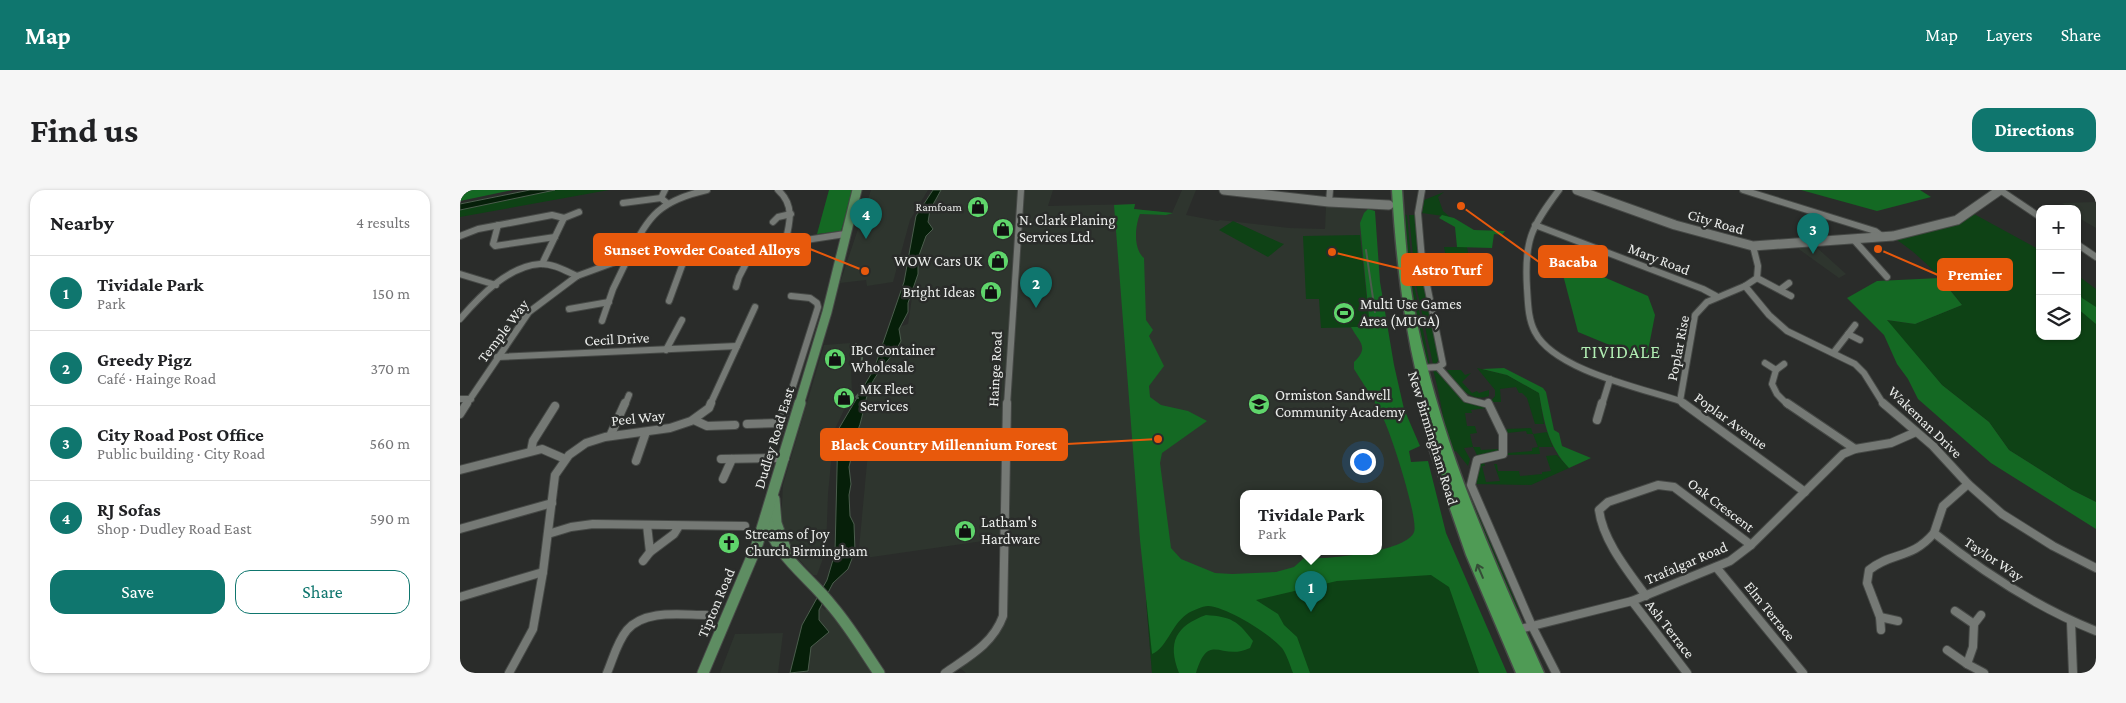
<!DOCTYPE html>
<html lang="en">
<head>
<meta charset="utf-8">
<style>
	body { margin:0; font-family:"Crimson Pro",serif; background:#f6f6f6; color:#202124 }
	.controls { position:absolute; right:15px; top:15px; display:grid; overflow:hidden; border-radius:10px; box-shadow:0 1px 4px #0004 }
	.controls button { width:45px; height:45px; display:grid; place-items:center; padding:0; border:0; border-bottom:1px solid #e0e0e0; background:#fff; color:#202124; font:25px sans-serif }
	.you { position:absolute; left:902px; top:271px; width:18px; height:18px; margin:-12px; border:4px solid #fff; border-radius:50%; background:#1a73e8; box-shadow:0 0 0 8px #1a73e833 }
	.badge { display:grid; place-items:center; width:32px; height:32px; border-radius:50%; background:#0f766e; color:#fff; font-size:16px; font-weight:700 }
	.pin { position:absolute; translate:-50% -41px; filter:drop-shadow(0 1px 2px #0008) }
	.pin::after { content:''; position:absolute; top:26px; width:18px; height:15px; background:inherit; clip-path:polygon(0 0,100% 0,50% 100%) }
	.popup { position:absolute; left:780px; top:300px; width:142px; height:65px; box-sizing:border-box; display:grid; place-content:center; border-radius:10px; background:#fff; filter:drop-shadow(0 1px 4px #0005); font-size:16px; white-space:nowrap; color:#757577 }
	.popup b { font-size:19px; color:#202124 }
	.popup::after { content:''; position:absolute; left:50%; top:100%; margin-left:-10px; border:10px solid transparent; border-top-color:#fff }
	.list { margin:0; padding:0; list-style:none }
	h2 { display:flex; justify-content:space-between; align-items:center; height:65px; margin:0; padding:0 20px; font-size:21px }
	h2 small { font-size:16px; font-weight:400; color:#757577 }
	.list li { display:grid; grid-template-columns:32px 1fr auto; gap:15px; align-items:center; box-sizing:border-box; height:75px; padding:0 20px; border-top:1px solid #e0e0e0 }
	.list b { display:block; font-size:19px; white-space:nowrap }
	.list p { margin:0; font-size:16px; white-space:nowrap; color:#757577 }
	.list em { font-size:16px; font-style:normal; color:#757577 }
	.actions { display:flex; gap:10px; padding:15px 20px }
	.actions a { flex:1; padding:11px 0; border:1px solid #0f766e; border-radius:15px; text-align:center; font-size:18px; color:#0f766e }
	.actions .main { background:#0f766e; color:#fff }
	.icon { flex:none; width:28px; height:28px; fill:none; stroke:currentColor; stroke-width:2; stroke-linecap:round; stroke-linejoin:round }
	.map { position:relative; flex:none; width:1636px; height:483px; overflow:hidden; border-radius:15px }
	header { display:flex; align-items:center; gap:30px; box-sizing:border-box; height:70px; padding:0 25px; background:#0f766e; color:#fff }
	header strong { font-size:24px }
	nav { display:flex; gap:28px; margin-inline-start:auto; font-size:18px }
	.intro { display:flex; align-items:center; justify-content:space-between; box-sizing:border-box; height:120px; padding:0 30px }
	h1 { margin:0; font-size:35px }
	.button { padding:12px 22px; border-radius:15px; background:#0f766e; color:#fff; font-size:18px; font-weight:700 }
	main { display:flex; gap:30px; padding:0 30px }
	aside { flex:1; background:#fff; border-radius:15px; box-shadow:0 1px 4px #0004 }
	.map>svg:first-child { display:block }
</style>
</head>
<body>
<header>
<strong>Map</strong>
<nav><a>Map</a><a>Layers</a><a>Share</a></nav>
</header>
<div class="intro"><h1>Find us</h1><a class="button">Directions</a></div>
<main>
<aside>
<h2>Nearby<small>4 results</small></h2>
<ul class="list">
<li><span class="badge">1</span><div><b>Tividale Park</b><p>Park</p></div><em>150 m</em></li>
<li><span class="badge">2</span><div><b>Greedy Pigz</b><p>Café · Hainge Road</p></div><em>370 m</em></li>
<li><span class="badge">3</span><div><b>City Road Post Office</b><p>Public building · City Road</p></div><em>560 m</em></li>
<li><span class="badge">4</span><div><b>RJ Sofas</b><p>Shop · Dudley Road East</p></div><em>590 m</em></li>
</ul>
<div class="actions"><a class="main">Save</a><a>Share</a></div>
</aside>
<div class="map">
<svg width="1636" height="483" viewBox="0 0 1636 483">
	<rect width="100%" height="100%" fill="#2a2c2a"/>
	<g fill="#2e352e" fill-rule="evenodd">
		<path d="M411,0H468L450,30L433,92L407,96L406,90L380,93Z"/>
		<path d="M479,0H593L588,16L675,14L674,19L712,23L722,0H736L726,25L758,31L760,30L829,38L865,39L866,16L915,21L903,45L943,267L993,378L686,411L692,483H506L496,475L529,451L541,433L544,348L398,369L410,241L389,242L436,138L448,134L463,34ZM784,303H918V361H784Z"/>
		<path d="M1636,12V38L1617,27V19H1610L1602,13Z"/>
		<path d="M1351,52L1355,56L1386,84L1379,88L1340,60L1334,53Z"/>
		<path d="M390,153L392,203L374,241L368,304L366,360L357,385H353L335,365L323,339L321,331L323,295L364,155Z"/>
		<path d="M370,412L419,483H339L358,414L365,420Z"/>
		<path d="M323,443L318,483H260L275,444Z"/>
	</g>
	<g fill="#0e4215">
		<path d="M95,0H149L0,27V20Z"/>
		<path d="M984,2L978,7L983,21L990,27L962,23L964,10Z"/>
		<path d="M942,24L947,25L953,90L970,175L965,174L952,118Z"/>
		<path d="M1514,24L1580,60V146H1617V85L1636,99V312L1612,300L1549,260L1529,232L1482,195L1426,130L1455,134L1502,115C1483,90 1461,65 1435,49L1502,32Z"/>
		<path d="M949,25H956L963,91L979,169L976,174H973L956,95Z"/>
		<path d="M773,31L821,53L824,54L808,67L759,40Z"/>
		<path d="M900,45L910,137L861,138L859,109H846L843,46Z"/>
		<path d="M984,57H1007L1009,67L986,68Z"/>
		<path d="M1017,178L1047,185L1079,203L1084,234H1075L1067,208L1062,203H1059L1056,197L1040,199L1041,212H1030L1035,206V200Z"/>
		<path d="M973,180L978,182L1004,212L1026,217L1027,218L1011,220L1012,223H1005L1007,236H1015L1017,243L1010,244L1013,257H1020L1021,260L1039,259L1038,261L1033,264L1017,265L1013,257L1004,258L1010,269L1008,276L996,261L990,263C984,236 981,208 973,180Z"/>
		<path d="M987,180H1001L1005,185L1011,183L1002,192L1012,203L1017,201L1019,203L1029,200V206C1009,213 997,195 987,180Z"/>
		<path d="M1071,238L1073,244L1087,242L1093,257H1079L1080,264L1047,265L1048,263L1072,261V258L1078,257L1073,244H1067L1066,241L1047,243L1046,239Z"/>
		<path d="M1097,265L1109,278L1071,295L1016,294L1020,273L1024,272L1025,276H1022L1026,292L1040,291L1034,274H1037L1038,281H1059L1060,286L1082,284V282L1091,281L1086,266Z"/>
		<path d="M996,281L1008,301L1058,418L1053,419Z"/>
		<path d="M993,378L1044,483H692L686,410Z"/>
	</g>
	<g fill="#146923">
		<path d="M0,0H53L0,11Z"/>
		<path d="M369,0H393L381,41L357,44Z"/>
		<path d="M1341,0H1460L1471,7L1417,21Z"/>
		<path d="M675,14L674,19L713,23L706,25L680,24C675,36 673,59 684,68L686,130L693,140L689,146L704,176L689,196L690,207L701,215L728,221L747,231L702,263L700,273L711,358L721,369L755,383L772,384L816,382L834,377L844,368C865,370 947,362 954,342C959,330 931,243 923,228C915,211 904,195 894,179V172C910,157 899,152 891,137H910L900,33L904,23L908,19L915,21L920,92L934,175L944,219L960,256L949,261L951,272L968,271L986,343L1047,483H1019L989,397L971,385L877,391L796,410L818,424L824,435L837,447L850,483H833C830,475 827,465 822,458C810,444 767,417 748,416C743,416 731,421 727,424C711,435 707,458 692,464L680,350L654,15Z"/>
		<path d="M982,25L994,28L1014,40L1045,41L1042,45L1034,44L1032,58L997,57L995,37L979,28Z"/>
		<path d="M1111,73L1188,106L1195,125L1187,166L1181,168L1118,142L1102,81L1103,74Z"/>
		<path d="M1480,88L1502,115L1455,134L1427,130L1482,195L1529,232L1549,260L1612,300L1636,312V339L1531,273L1458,209L1448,189L1437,174L1424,145L1387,108L1417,91Z"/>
		<path d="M1617,100L1622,108L1636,117V134L1617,118Z"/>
		<path d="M1044,178L1083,198L1086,202L1094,240L1099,243L1102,256L1131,268L1109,278C1088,256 1084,232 1079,203L1047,185L1022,179Z"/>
		<path d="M746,425C771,427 777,430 793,451L790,458C761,472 749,440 736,483H719C707,452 716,436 746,425Z"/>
	</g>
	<g fill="#061f09" stroke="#4b5d4d">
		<path d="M70,0H95L0,20V14Z"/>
		<path d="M473,0H481L470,20L468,32L473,39L466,46L458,68V84L448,113V122L439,139L441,151C433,167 418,179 410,197C402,217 403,238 390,255L393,260L389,277L391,294L389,305L390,326L394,334L395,361L388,379L373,393L359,420V430L369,442L351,457L348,481L330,483L342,435L367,390L375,363L378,240L414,179L444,92L456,26Z"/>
	</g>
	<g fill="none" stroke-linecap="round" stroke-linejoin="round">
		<g stroke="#4b5d4d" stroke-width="2">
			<path d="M906,60L915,122"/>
			<path d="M396,154L402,168L400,182"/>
			<path d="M398,208L396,207L404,198"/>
		</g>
		<g stroke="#464946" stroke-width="8">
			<g id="street-far1">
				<path d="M318,0C335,15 330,33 325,53"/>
				<path d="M1099,0C1071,37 1064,51 1067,98C1068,113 1068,129 1075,142C1094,180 1181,198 1220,211L1225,215"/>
				<path d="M1283,0L1415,41L1423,47"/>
				<path d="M1540,0L1580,27"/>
				<path d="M201,8L205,0"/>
				<path d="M869,12L870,0"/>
				<path d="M163,13L201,8L207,13"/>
				<path d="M104,28L119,22"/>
				<path d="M313,32L318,27L331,24"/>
				<path d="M38,35L33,54L35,56L95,47"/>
				<path d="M1075,35L1243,99L1256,106"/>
				<path d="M0,46L18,39L92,25L104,28L82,74"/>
				<path d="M1393,49L1427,87"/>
				<path d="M1617,54L1636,67"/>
				<path d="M169,67C187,25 202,10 247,0"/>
				<path d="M0,84L36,95"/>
				<path d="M1297,88L1331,106"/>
				<path d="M1285,96L1309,125L1327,141L1395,174L1404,183L1424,215"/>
				<path d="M276,97L279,87L294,58"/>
				<path d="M1321,99L1329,93"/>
				<path d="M209,111L227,62"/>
				<path d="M109,119L149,112"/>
				<path d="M0,129C19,107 48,76 80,74C92,73 106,81 117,86"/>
				<path d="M142,131L153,99L168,68"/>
				<path d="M1388,144L1400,150"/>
				<path d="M206,160L222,130"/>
				<path d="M1374,162L1395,135"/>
				<path d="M37,167L277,156"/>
				<path d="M1305,173L1316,180L1324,174"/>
				<path d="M978,177L1006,209L1029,215"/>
				<path d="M960,178L978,177L983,174L962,70L958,23L962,0"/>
				<path d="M1316,180L1312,194L1317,204L1328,215"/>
				<path d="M0,209H11"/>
				<path d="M1220,211L1235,125L1247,112L1285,96L1297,88L1298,76L1293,56"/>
				<path d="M6,215L69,122L117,86L169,67L294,58L385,44"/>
				<path d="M165,215L169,205"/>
				<path d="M250,215L295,117"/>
				<path d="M327,215L358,117L357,113L350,108L331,106"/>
				<path d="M547,215L561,0"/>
				<path d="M1142,215L1150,189"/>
			</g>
		</g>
		<g stroke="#464946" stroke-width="10">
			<g id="street">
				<path d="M1028,213L1043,244V264L1017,270L1011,295L1072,436L1096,483"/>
				<path d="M1223,213L1345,302"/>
				<path d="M1327,213L1395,259"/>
				<path d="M1423,213L1473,256L1508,294L1542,324L1593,356L1636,378"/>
				<path d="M0,224L7,213"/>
				<path d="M234,230L247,236L275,235"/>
				<path d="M1137,230L1142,213"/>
				<path d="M287,234L321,233"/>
				<path d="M319,239L327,213"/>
				<path d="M151,244L165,213"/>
				<path d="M71,261L73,251L95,216"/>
				<path d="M261,269L325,268"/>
				<path d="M176,271L186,242"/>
				<path d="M0,280L82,259L105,269"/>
				<path d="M263,289L272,269"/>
				<path d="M1508,294L1483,316L1474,343C1524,383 1576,417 1636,441"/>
				<path d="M187,335L190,362L214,344L219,336"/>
				<path d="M0,339L92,313"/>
				<path d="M88,344L111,337L133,334L285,336"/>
				<path d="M183,371L190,362"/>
				<path d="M1256,377L1343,483"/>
				<path d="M1186,406C1168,381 1143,351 1139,320L1148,312L1198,295L1214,297L1291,355"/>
				<path d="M0,407L83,382"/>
				<path d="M1172,411L1227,483"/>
				<path d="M1495,421L1514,434L1521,425"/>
				<path d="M1420,427L1407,393L1409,380C1433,361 1451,370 1474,343"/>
				<path d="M1611,432L1613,483"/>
				<path d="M1514,434L1513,457L1507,474L1524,483"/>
				<path d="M1056,440L1172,411L1270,371L1291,355L1383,264L1395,259L1431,253L1456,242"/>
				<path d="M1421,440L1420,427L1438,431"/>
				<path d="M1487,460L1507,474"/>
				<path d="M49,483L73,439L83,382L95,285L109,265L126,253L145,247L210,238L231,231L249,218L251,213"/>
				<path d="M147,483C153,469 157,452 167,440C185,419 221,425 246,425"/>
				<path d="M485,483C508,467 533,454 543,426L547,213"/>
			</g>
		</g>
		<g stroke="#464946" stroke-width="11">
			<g id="secondary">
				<path d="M764,0L869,12L929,15"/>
				<path d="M1117,0L1215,35L1293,56L1433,46L1497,30L1540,0"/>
			</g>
		</g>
		<g stroke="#464946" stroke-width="11">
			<path id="primary-far1" d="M339,215L367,122L397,0"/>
		</g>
		<g stroke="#464946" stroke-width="13">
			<g id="primary">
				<path d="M314,309L316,333L325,358"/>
				<path d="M306,327C315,366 349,386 372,416C390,437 404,461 419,483"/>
				<path d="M243,483L297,355L340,213"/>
			</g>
		</g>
		<g stroke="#464946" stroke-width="3">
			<path id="highway" d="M932,0H942C945,43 947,86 956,128C982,256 1031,364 1084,483H1056L1006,365L969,258L971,255L976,253C948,171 937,86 932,0Z"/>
		</g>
		<use href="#street-far1" stroke="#757975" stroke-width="6"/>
		<use href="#street" stroke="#757975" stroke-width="8"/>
		<use href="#secondary" stroke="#757975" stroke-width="9"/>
		<use href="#primary-far1" stroke="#5e8d62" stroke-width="9"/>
		<use href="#primary" stroke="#5e8d62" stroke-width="11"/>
		<use href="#highway" fill="#4f9b55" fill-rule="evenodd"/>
	</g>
	<defs><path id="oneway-shaft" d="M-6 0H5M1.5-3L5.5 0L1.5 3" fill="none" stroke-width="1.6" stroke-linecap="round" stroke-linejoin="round" transform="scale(1.25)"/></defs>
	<use stroke="#354d37" href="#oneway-shaft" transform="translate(1020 381) rotate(-113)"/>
	<defs>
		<g id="shop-disc" transform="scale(1.125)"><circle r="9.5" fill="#5fd56b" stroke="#2a2c2a"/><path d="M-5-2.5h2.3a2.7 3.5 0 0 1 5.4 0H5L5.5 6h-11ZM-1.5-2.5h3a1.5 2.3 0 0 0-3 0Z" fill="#111"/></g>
		<g id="stadium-disc" transform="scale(1.125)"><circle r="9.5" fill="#5fd56b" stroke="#2a2c2a"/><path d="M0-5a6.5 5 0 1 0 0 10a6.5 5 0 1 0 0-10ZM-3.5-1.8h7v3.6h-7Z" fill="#111"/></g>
		<g id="school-disc" transform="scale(1.125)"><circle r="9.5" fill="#5fd56b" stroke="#2a2c2a"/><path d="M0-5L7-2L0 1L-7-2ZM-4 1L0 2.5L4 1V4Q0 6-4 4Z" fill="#111"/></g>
		<g id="church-disc" transform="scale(1.125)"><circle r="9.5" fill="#5fd56b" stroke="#2a2c2a"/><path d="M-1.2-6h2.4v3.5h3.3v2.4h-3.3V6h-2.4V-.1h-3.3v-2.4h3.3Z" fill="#111"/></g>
	</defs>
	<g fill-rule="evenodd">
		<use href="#shop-disc" x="518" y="17"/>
		<use href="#shop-disc" x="543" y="39"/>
		<use href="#shop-disc" x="538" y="71"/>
		<use href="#shop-disc" x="531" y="102"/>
		<use href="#stadium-disc" x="884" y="123"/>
		<use href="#shop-disc" x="375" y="169"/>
		<use href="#shop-disc" x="384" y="208"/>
		<use href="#school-disc" x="799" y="214"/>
		<use href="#shop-disc" x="505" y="341"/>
		<use href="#church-disc" x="269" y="353"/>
	</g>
	<g text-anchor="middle" stroke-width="5" stroke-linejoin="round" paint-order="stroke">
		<g font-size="12" fill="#ebedeb" stroke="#2a2c2a" text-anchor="end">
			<text x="502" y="21">Ramfoam</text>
		</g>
		<g font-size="15" fill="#ebedeb" stroke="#2a2c2a" text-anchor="start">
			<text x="559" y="35">N. Clark Planing<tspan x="559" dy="17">Services Ltd.</tspan></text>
			<text x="522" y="76" text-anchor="end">WOW Cars UK</text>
			<text x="515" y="107" text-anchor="end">Bright Ideas</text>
			<text x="900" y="119">Multi Use Games<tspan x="900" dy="17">Area (MUGA)</tspan></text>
			<text x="391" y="165">IBC Container<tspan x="391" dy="17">Wholesale</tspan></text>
			<text x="400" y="204">MK Fleet<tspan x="400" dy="17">Services</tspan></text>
			<text x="815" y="210">Ormiston Sandwell<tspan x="815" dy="17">Community Academy</tspan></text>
			<text x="521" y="337">Latham's<tspan x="521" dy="17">Hardware</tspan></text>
			<text x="285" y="349">Streams of Joy<tspan x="285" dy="17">Church Birmingham</tspan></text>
		</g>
		<g font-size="15" fill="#ebedeb" stroke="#2a2c2a">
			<text transform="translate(1256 32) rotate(16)" y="5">City Road</text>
			<text transform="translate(1199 69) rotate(21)" y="5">Mary Road</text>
			<text transform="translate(43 141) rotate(-53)" y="5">Temple Way</text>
			<text transform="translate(157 149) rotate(-3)" y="5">Cecil Drive</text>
			<text transform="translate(1218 158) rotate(-79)" y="5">Poplar Rise</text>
			<text transform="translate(535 179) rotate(-87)" y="5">Hainge Road</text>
			<text transform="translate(178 228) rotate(-6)" y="5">Peel Way</text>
			<text transform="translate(1271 231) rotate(36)" y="5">Poplar Avenue</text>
			<text transform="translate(1465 232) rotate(44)" y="5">Wakeman Drive</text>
			<text transform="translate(314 248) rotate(-73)" y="5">Dudley Road East</text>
			<text transform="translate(973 248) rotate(73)" y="5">New Birmingham Road</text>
			<text transform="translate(1261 315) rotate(37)" y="5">Oak Crescent</text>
			<text transform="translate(1534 369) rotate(34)" y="5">Taylor Way</text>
			<text transform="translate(1226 373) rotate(-23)" y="5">Trafalgar Road</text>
			<text transform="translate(256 413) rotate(-67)" y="5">Tipton Road</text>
			<text transform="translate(1310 421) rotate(51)" y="5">Elm Terrace</text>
			<text transform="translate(1210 439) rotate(52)" y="5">Ash Terrace</text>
		</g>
		<g font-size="18" letter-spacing="1" fill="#b1edb3" stroke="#2a2c2a">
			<text x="1161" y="168">TIVIDALE</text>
		</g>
	</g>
	<path fill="none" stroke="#e8590c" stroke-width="2" d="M405 81L350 59M1001 16L1079 72M872 62L942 79M1418 59L1478 85M698 249L607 254"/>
	<g fill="#e8590c" stroke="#2a2c2a" stroke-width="2">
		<circle cx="405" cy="81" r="5"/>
		<circle cx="1001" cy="16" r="5"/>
		<circle cx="872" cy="62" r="5"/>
		<circle cx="1418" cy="59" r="5"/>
		<circle cx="698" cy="249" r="5"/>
	</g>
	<g fill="#e8590c" stroke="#e8590c" stroke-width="2">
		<rect x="134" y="44" width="216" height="31" rx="5"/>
		<rect x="1079" y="56" width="68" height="31" rx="5"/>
		<rect x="942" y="64" width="90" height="31" rx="5"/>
		<rect x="1478" y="69" width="74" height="31" rx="5"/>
		<rect x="361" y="239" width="246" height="31" rx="5"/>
	</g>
	<g font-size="16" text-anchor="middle" font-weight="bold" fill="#fff">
		<text x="242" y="65">Sunset Powder Coated Alloys</text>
		<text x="1113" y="77">Bacaba</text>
		<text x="987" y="85">Astro Turf</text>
		<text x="1515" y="90">Premier</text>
		<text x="484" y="260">Black Country Millennium Forest</text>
	</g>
</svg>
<div class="controls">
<button>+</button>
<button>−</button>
<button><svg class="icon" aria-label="layers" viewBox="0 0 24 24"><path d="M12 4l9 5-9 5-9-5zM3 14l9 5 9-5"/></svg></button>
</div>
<div class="you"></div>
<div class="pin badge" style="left:851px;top:422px">1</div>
<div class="popup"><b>Tividale Park</b>Park</div>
<div class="pin badge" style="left:576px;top:118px">2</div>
<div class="pin badge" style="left:1353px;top:64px">3</div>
<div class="pin badge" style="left:406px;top:49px">4</div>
</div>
</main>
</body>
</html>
